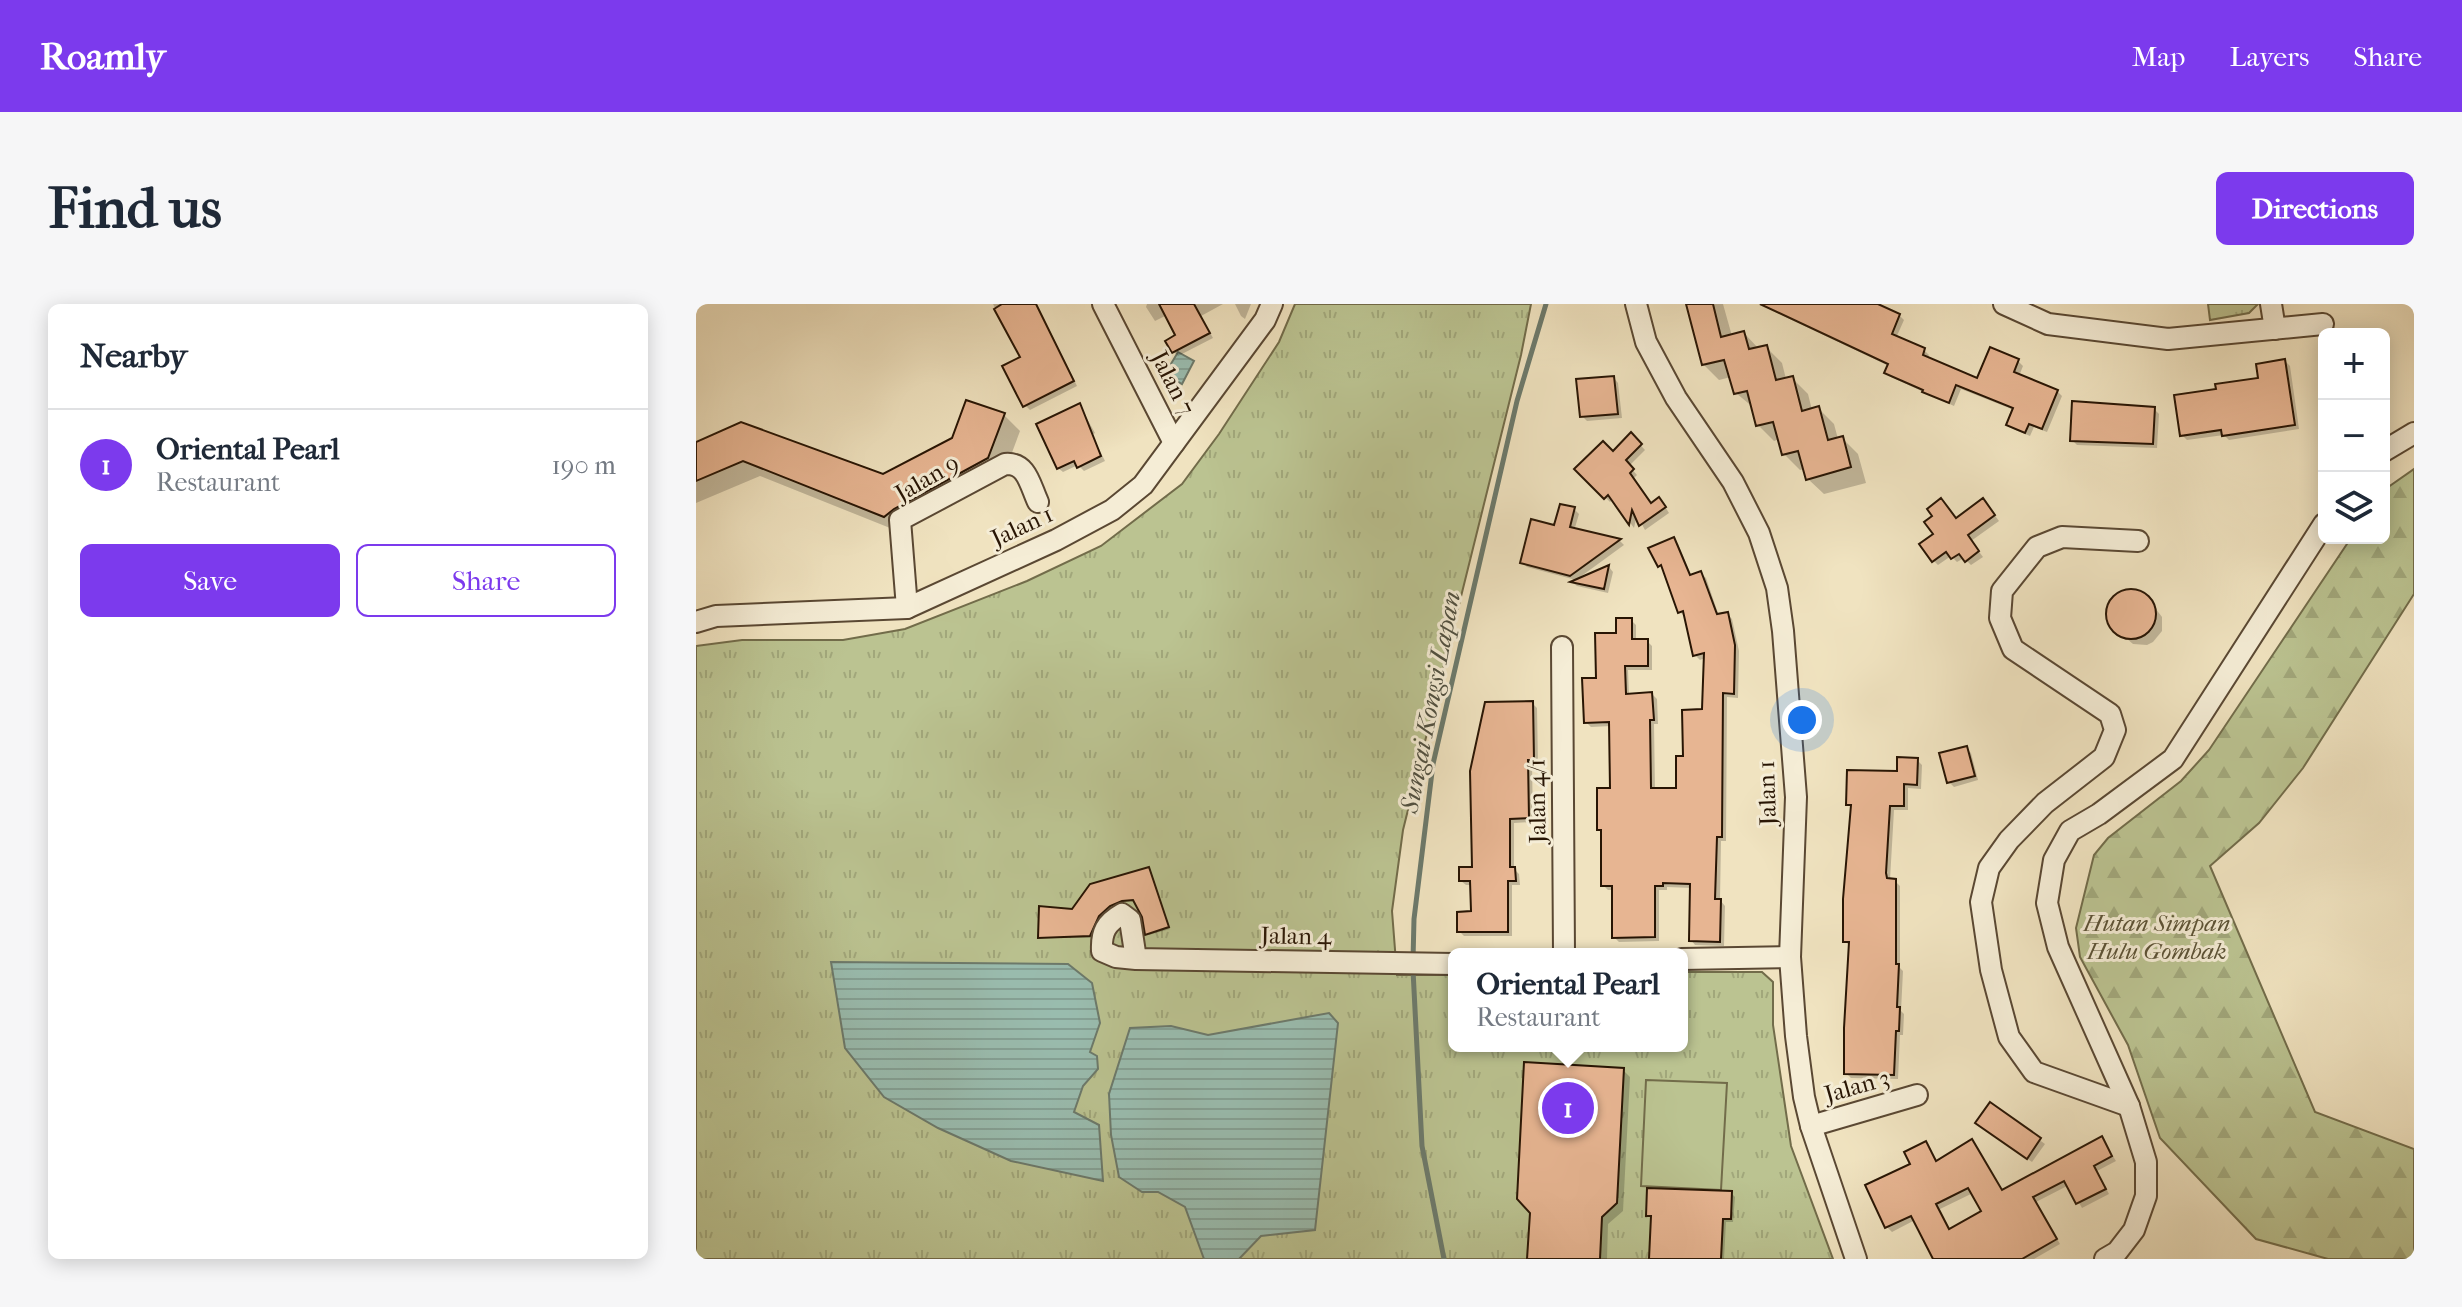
<!DOCTYPE html>
<html lang="en">
<head>
<meta charset="utf-8">
<style>
	body { margin:0; font-family:"IM FELL French Canon",serif; background:#f6f6f7; color:#1f2937 }
	.controls { position:absolute; right:24px; top:24px; display:grid; overflow:hidden; border-radius:12px; box-shadow:0 4px 20px #0003 }
	.controls button { width:72px; height:72px; display:grid; place-items:center; padding:0; border:0; border-bottom:2px solid #e0e1e3; background:#fff; color:#1f2937; font:40px sans-serif }
	.you { position:absolute; left:1106px; top:416px; width:28px; height:28px; margin:-20px; border:6px solid #fff; border-radius:50%; background:#1a73e8; box-shadow:0 0 0 12px #1a73e833 }
	.badge { display:grid; place-items:center; width:52px; height:52px; border-radius:50%; background:#7c3aed; color:#fff; font-size:26px; font-weight:700 }
	.pin { position:absolute; translate:-50% -50%; border:4px solid #fff; box-shadow:0 2px 8px #0006 }
	.popup { position:absolute; left:752px; top:644px; width:240px; height:104px; box-sizing:border-box; display:grid; place-content:center; border-radius:12px; background:#fff; filter:drop-shadow(0 2px 6px #0005); font-size:26px; white-space:nowrap; color:#747a83 }
	.popup b { font-size:30px; color:#1f2937 }
	.popup::after { content:''; position:absolute; left:50%; top:100%; margin-left:-16px; border:16px solid transparent; border-top-color:#fff }
	.list { margin:0; padding:0; list-style:none }
	h2 { display:flex; justify-content:space-between; align-items:center; height:104px; margin:0; padding:0 32px; font-size:34px }
	h2 small { font-size:26px; font-weight:400; color:#747a83 }
	.list li { display:grid; grid-template-columns:52px 1fr auto; gap:24px; align-items:center; box-sizing:border-box; height:112px; padding:0 32px; border-top:2px solid #e0e1e3 }
	.list b { display:block; font-size:30px; white-space:nowrap }
	.list p { margin:0; font-size:26px; white-space:nowrap; color:#747a83 }
	.list em { font-size:26px; font-style:normal; color:#747a83 }
	.actions { display:flex; gap:16px; padding:24px 32px }
	.actions a { flex:1; padding:18px 0; border:2px solid #7c3aed; border-radius:12px; text-align:center; font-size:28px; color:#7c3aed }
	.actions .main { background:#7c3aed; color:#fff }
	.icon { flex:none; width:44px; height:44px; fill:none; stroke:currentColor; stroke-width:2; stroke-linecap:round; stroke-linejoin:round }
	.map { position:relative; flex:none; width:1718px; height:955px; overflow:hidden; border-radius:12px }
	header { display:flex; align-items:center; gap:48px; box-sizing:border-box; height:112px; padding:0 40px; background:#7c3aed; color:#fff }
	header strong { font-size:38px }
	nav { display:flex; gap:44px; margin-inline-start:auto; font-size:28px }
	.intro { display:flex; align-items:center; justify-content:space-between; box-sizing:border-box; height:192px; padding:0 48px }
	h1 { margin:0; font-size:56px }
	.button { padding:20px 36px; border-radius:12px; background:#7c3aed; color:#fff; font-size:28px; font-weight:700 }
	main { display:flex; gap:48px; padding:0 48px }
	aside { flex:1; background:#fff; border-radius:12px; box-shadow:0 4px 20px #0003 }
	.map>svg:first-child { display:block }
</style>
</head>
<body>
<header>
<strong>Roamly</strong>
<nav><a>Map</a><a>Layers</a><a>Share</a></nav>
</header>
<div class="intro"><h1>Find us</h1><a class="button">Directions</a></div>
<main>
<aside>
<h2>Nearby<small></small></h2>
<ul class="list">
<li><span class="badge">1</span><div><b>Oriental Pearl</b><p>Restaurant</p></div><em>190 m</em></li>
</ul>
<div class="actions"><a class="main">Save</a><a>Share</a></div>
</aside>
<div class="map">
<svg width="1718" height="955" viewBox="0 0 1718 955">
	<defs>
		<pattern id="grass-tufts" width="24" height="20" patternUnits="userSpaceOnUse" patternTransform="scale(2)"><rect width="24" height="20" fill="#bbc391"/><path d="M3 7l-1-3M5 7V3M7 7l1-3M15 17l-1-3M17 17v-4M19 17l1-3" fill="none" stroke="#a1a77b"/></pattern>
		<pattern id="forest-firs" width="22" height="20" patternUnits="userSpaceOnUse" patternTransform="scale(2)"><rect width="22" height="20" fill="#bbc391"/><path d="M5 1l3.5 6h-7zM16 11l3.5 6h-7z" fill="#a1a77b"/></pattern>
		<pattern id="water-rules" width="6" height="5" patternUnits="userSpaceOnUse" patternTransform="scale(2)"><rect width="6" height="5" fill="#9abeb1"/><path d="M0 2.5h6" fill="none" stroke="#85a297"/></pattern>
	</defs>
	<rect width="100%" height="100%" fill="#f0e3c0"/>
	<filter id="stains"><feTurbulence type="fractalNoise" baseFrequency=".0025" numOctaves="4"/><feColorMatrix values="0 0 0 0 .2 0 0 0 0 .09 0 0 0 0 .02 0 0 0 .5 -.17"/></filter>
	<radialGradient id="worn" r=".72"><stop offset=".6" stop-color="#630" stop-opacity="0"/><stop offset="1" stop-color="#630" stop-opacity=".3"/></radialGradient>
	<g fill="url(#grass-tufts)" stroke="#726c4a" stroke-width="2">
		<path d="M599,0H835L825,51L707,526L696,607L701,671H758V742H986V668H1066L1077,678V721L1095,842L1137,955H0V342L46,336H147L209,325L331,277L405,242L486,180L523,130L583,38Z"/>
		<path d="M1512,0H1562L1553,9L1514,16Z"/>
	</g>
	<path fill="url(#forest-firs)" stroke="#726c4a" stroke-width="2" d="M1718,165V290L1607,464L1563,519L1514,562L1619,808L1718,845V955H1632L1560,935L1464,834L1432,741L1384,653L1380,624L1398,551L1412,534L1485,477L1513,446L1655,234H1688V186Z"/>
	<path fill="#bbc391" stroke="#726c4a" stroke-width="2" d="M950,776L1031,779L1025,886L945,882Z"/>
	<g fill="url(#water-rules)" stroke="#6c7a6c" stroke-width="2">
		<path d="M482,48L498,57L486,80L469,70Z"/>
		<path d="M135,658L372,660L396,679L404,719L394,748L401,752L402,765L387,782L378,808L403,821L407,877L315,857L242,824L188,793L149,744Z"/>
		<path d="M633,709L642,719L619,926L565,932L543,955H508L489,903L462,888H446L423,873L415,831L413,790L434,724L475,722L512,731Z"/>
	</g>
	<g fill="#0003" fill-rule="evenodd">
		<path d="M297,0H341L381,82L334,106L329,101L326,54Z"/>
		<path d="M451,0H527L505,12L517,34L482,52L478,48L482,32L471,11L459,17L450,3Z"/>
		<path d="M539,0H555L549,15L545,12Z"/>
		<path d="M992,0H1027L1036,32L1048,29L1063,45L1070,43L1086,59L1090,75L1096,74L1112,90L1116,106L1122,104L1138,120L1142,135L1146,134L1162,150L1170,179L1128,190L1112,175L1109,165L1104,166L1088,150L1084,135L1078,137L1062,121L1058,104L1040,89L1035,73L1023,76L1007,60Z"/>
		<path d="M1080,0H1176L1203,11L1208,16L1200,34L1228,46L1233,51L1231,55L1282,76L1322,57L1327,62L1323,72L1361,87L1366,92L1351,128L1338,123L1334,132L1317,125L1312,121L1318,106L1265,85L1258,102L1195,73L1190,69L1193,62L1083,10L1078,5Z"/>
		<path d="M1589,57L1594,62L1603,125L1533,136L1528,131L1491,136L1486,131L1522,86L1564,75Z"/>
		<path d="M918,74L922,79L926,114L891,117L886,112Z"/>
		<path d="M271,99L308,111L324,127L308,170L214,220L204,228L64,172L0,199V140L187,172L258,135Z"/>
		<path d="M384,102L399,129L396,131L409,157L388,167L382,161L367,168L362,164Z"/>
		<path d="M1458,105L1463,110L1461,144L1381,141L1376,136Z"/>
		<path d="M935,131L949,146L933,162L941,171L937,175L955,201H968L973,209L949,226L941,211L938,224L917,195L914,198L881,165L917,150Z"/>
		<path d="M1291,201L1303,217L1275,237L1287,253L1275,261L1268,254L1261,258L1255,252L1242,261L1237,256L1260,216Z"/>
		<path d="M878,205L883,210L878,227L924,237L928,241L880,276L831,263L826,258Z"/>
		<path d="M977,235L982,240L996,273L1005,270L1010,274L1023,312L1031,310L1036,315L1043,347L1042,394L1031,393L1030,537H1025L1024,596L1029,602L1028,642L999,641L995,636L996,584L971,583V586H963V637L923,638L918,633V586H912L907,581V530L903,525L916,486L915,422L895,423L890,418L902,375L922,331L935,316L940,321V337H951L956,342V366H932L933,391L956,390L961,395L962,420H958L959,486H982L989,454L1008,407L1009,354L1004,356L999,351L988,312L984,308L969,267L964,262Z"/>
		<path d="M913,263L917,268L912,289L881,282L877,279Z"/>
		<path d="M1436,287L1450,292L1466,313V327L1457,338L1451,341L1437,340L1417,323L1414,316V302L1423,291Z"/>
		<path d="M836,399L841,404L842,460H836L837,518L818,519V565L823,570L824,581H816V632H768L763,627L777,609L776,581H770L765,577L778,565Z"/>
		<path d="M1270,444L1275,449L1282,476L1258,483L1253,478Z"/>
		<path d="M1221,456L1226,461L1225,485L1212,484V506H1198L1194,576L1199,577L1204,582V664L1207,667L1205,707L1208,710L1207,731H1204L1202,775L1155,774L1150,769L1154,642L1149,637L1157,505L1152,500Z"/>
		<path d="M453,565L474,625L453,631L448,612L440,597L428,598L416,604L404,613L395,634H344L377,608Z"/>
		<path d="M927,766L934,773L927,907L912,920L911,955H833Z"/>
		<path d="M1294,800L1349,840L1336,858L1286,823Z"/>
		<path d="M1406,835L1420,857L1401,867L1413,890L1386,904L1373,881L1340,898L1364,940L1338,955H1239L1219,916L1196,928L1191,923L1216,861L1230,839L1241,859L1280,842L1307,888ZM1277,889L1288,908L1255,927L1244,905Z"/>
		<path d="M1035,889L1039,893L1037,918H1030L1028,955H955V914L952,911Z"/>
	</g>
	<g fill="none" stroke-linecap="round" stroke-linejoin="round">
		<g stroke="#6c7a6c" stroke-width="5">
			<path d="M717,656L718,615L737,460L821,97L850,0"/>
			<path d="M717,666L726,842L748,955"/>
		</g>
	</g>
	<g fill="#e7b592" stroke="#281504" stroke-width="2" fill-rule="evenodd">
		<path d="M306,0H340L378,77L327,103L306,62L324,53L298,5Z"/>
		<path d="M463,0H498L514,29L476,49L469,37L479,31Z"/>
		<path d="M990,0H1017L1025,33L1048,27L1053,45L1071,41L1080,76L1097,72L1106,107L1123,102L1132,136L1147,132L1155,163L1110,176L1102,147L1086,151L1077,118L1060,122L1051,87L1038,90L1028,56L1006,61Z"/>
		<path d="M1064,0H1182L1204,10L1196,30L1229,44L1227,51L1281,74L1294,43L1323,55L1318,68L1362,86L1346,125L1333,120L1329,129L1310,121L1317,104L1260,81L1253,99L1226,88L1227,86L1188,69L1192,60Z"/>
		<path d="M1589,55L1599,121L1526,132L1525,126L1484,132L1478,91L1520,85L1519,80L1562,74L1560,60Z"/>
		<path d="M918,72L922,110L884,113L880,75Z"/>
		<path d="M270,96L309,109L292,154L198,205L188,213L47,157L0,177V138L45,118L187,170L256,134Z"/>
		<path d="M1376,97L1459,103L1457,140L1374,137Z"/>
		<path d="M384,99L405,152L381,164L378,157L361,165L340,120Z"/>
		<path d="M935,128L946,140L930,156L938,165L934,169L955,199L963,193L970,203L943,222L936,206L933,221L912,191L908,195L878,165L907,137L917,147Z"/>
		<path d="M1245,194L1260,214L1287,194L1299,211L1272,231L1283,247L1269,258L1263,250L1255,255L1250,248L1236,258L1223,240L1237,230L1228,218L1236,212L1231,205Z"/>
		<path d="M864,200L879,203L874,223L925,235L874,272L824,259L835,215L858,221Z"/>
		<path d="M978,233L994,271L1005,267L1021,310L1032,308L1039,341L1038,390L1027,389L1026,533H1021L1019,595H1025L1024,638L993,637L994,580L967,579V582H959V633L916,634V582H905V526H901V484H914L913,418L888,419L886,374H900L899,329H920V314H936V335H952V362H929L930,390L956,388L958,416H954L955,484H980V452H987L986,406L1006,405L1008,349L997,352L987,307L982,309L965,261L962,263L952,244Z"/>
		<path d="M913,261L908,285L874,278Z"/>
		<circle cx="1435" cy="310" r="25"/>
		<path d="M837,397L838,456H832L833,514L814,515V563H819L820,577H812V628H761V608L775,607L774,577H763V563H776L774,467L789,398Z"/>
		<path d="M1271,442L1279,472L1251,479L1243,449Z"/>
		<path d="M1201,453L1222,454L1221,481L1208,480V502H1194L1190,569L1191,574L1200,575V660H1203L1201,703H1204L1203,727H1200L1198,771L1148,770V724L1153,638H1147V595L1155,501H1150L1151,466L1201,467Z"/>
		<path d="M453,563L473,623L449,631L446,613L437,596L426,597L414,602L403,612L394,632L342,634L343,602L376,605L394,580Z"/>
		<path d="M828,758L928,764L921,899L906,913L904,955H831L834,909L821,895Z"/>
		<path d="M1294,798L1345,834L1331,855L1279,819Z"/>
		<path d="M1406,832L1416,852L1398,862L1410,885L1380,900L1368,877L1337,893L1361,935L1326,955H1237L1215,912L1189,924L1169,881L1214,860L1208,848L1230,837L1240,857L1276,835L1306,886ZM1272,884L1285,907L1253,925L1240,900Z"/>
		<path d="M951,884L1036,887L1035,915H1027L1025,955H953L955,912H950Z"/>
	</g>
	<g fill="none" stroke-linecap="round" stroke-linejoin="round">
		<g stroke="#5a4833" stroke-width="24">
			<g id="minor">
				<path d="M407,0L478,139"/>
				<path d="M940,0L950,38L980,94L1037,178L1063,229L1081,284L1087,327L1100,493L1094,653L1100,732L1108,793L1115,822L1160,955"/>
				<path d="M1308,0L1352,20L1472,35L1627,20"/>
				<path d="M1575,0L1579,25"/>
				<path d="M1688,147L1718,129"/>
				<path d="M211,304L204,216L309,160C331,158 334,181 342,198"/>
				<path d="M0,318L20,312L211,304L360,236L416,206L447,181L569,16L576,0"/>
				<path d="M866,343L868,650"/>
				<path d="M440,655L434,616L426,610C410,619 405,628 406,647L420,653L440,655L758,660"/>
				<path d="M986,655L1094,653"/>
				<path d="M1433,802L1338,768L1313,733L1295,666L1285,598L1293,564L1313,536L1349,499L1408,453L1419,426L1414,410L1317,345L1304,314L1306,287L1341,243L1366,233L1442,237"/>
				<path d="M1115,822L1221,791"/>
				<path d="M1409,955L1421,948L1438,926L1450,892V858L1433,802L1362,643L1351,599L1358,556L1374,527L1403,510L1477,455L1628,220"/>
			</g>
		</g>
		<use href="#minor" stroke="#f5edd6" stroke-width="20"/>
	</g>
	<g text-anchor="middle" stroke-width="6" stroke-linejoin="round" paint-order="stroke">
		<g font-size="24" fill="#281504" stroke="#f5edd6">
			<text transform="translate(477 79) rotate(63)" y="8">Jalan 7</text>
			<text transform="translate(231 174) rotate(-30)" y="8">Jalan 9</text>
			<text transform="translate(326 222) rotate(-25)" y="8">Jalan 1</text>
			<text transform="translate(1071 489) rotate(-92)" y="8">Jalan 1</text>
			<text transform="translate(841 497) rotate(-91)" y="8">Jalan 4/1</text>
			<text transform="translate(600 632) rotate(1)" y="8">Jalan 4</text>
			<text transform="translate(1161 782) rotate(-16)" y="8">Jalan 3</text>
		</g>
		<g font-size="24" font-style="italic" fill="#5b5235" stroke="#f5edd6">
			<text x="1461" y="627">Hutan Simpan<tspan x="1461" dy="28">Hulu Gombak</tspan></text>
		</g>
		<g font-size="26" font-style="italic" fill="#505041" stroke="#f5edd6">
			<text transform="translate(734 398) rotate(-79)" y="9">Sungai Kongsi Lapan</text>
		</g>
	</g>
	<rect width="100%" height="100%" filter="url(#stains)"/>
	<rect width="100%" height="100%" fill="url(#worn)"/>
</svg>
<div class="controls">
<button>+</button>
<button>−</button>
<button><svg class="icon" aria-label="layers" viewBox="0 0 24 24"><path d="M12 4l9 5-9 5-9-5zM3 14l9 5 9-5"/></svg></button>
</div>
<div class="you"></div>
<div class="pin badge" style="left:872px;top:804px">1</div>
<div class="popup"><b>Oriental Pearl</b>Restaurant</div>
</div>
</main>
</body>
</html>
